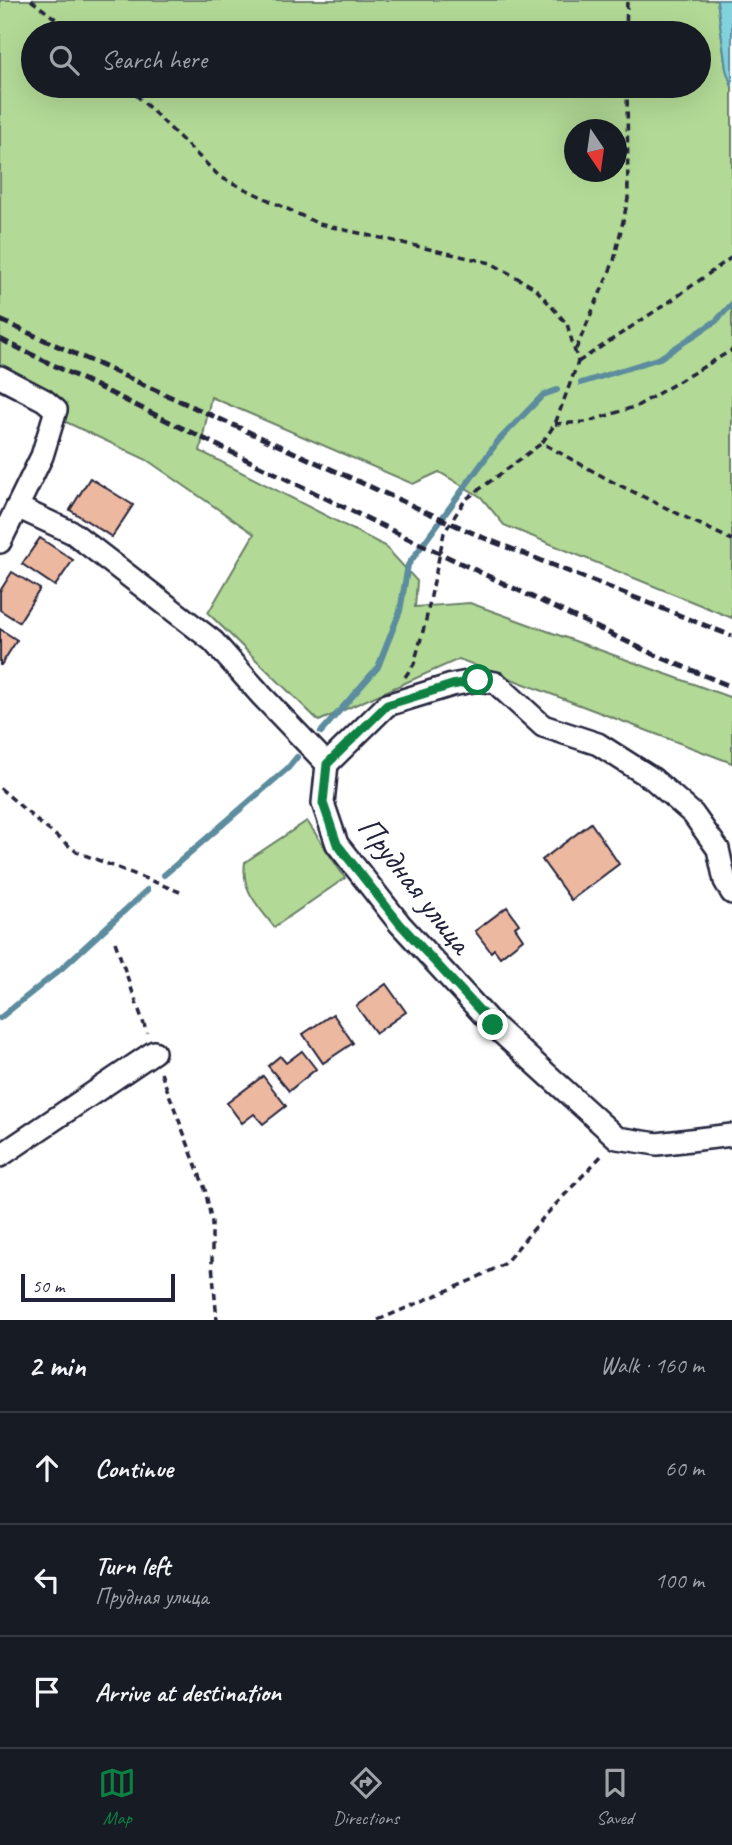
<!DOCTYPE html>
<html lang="en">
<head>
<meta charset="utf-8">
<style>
	body { margin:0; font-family:Caveat,sans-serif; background:#20242c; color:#f1f3f6 }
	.compass { position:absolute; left:564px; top:119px; width:63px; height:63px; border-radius:50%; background:#171b24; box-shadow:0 7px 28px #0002; rotate:167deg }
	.scale { position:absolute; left:21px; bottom:18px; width:154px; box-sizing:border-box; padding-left:7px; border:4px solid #22223b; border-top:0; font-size:19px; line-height:24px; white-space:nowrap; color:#22223b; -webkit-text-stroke:5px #fff; paint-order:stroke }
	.stop { position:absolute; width:21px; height:21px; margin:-16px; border:5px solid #0b8043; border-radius:50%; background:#fff }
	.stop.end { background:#0b8043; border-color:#fff; box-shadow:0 2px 7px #0008 }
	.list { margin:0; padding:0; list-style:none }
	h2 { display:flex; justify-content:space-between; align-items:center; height:91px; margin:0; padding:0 28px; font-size:30px }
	h2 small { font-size:23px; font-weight:400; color:#9ea1a6 }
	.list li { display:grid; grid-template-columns:46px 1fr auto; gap:21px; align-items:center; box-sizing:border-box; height:112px; padding:0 28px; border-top:2px solid #363941 }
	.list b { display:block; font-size:26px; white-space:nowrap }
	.list p { margin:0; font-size:23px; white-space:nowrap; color:#9ea1a6 }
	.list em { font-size:23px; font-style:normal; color:#9ea1a6 }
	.icon { flex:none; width:38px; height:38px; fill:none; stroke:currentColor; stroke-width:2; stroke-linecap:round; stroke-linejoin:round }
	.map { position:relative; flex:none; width:732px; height:1320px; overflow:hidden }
	.search { position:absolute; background:#171b24; box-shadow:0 7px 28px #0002; left:21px; right:21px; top:21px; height:77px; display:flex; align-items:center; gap:18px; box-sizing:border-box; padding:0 24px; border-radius:38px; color:#9ea1a6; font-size:26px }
	.sheet { height:427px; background:#171b24 }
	nav { display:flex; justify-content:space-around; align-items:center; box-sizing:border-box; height:98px; border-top:2px solid #363941; background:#171b24; font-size:19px; color:#9ea1a6 }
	nav a { display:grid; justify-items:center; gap:4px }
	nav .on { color:#0b8043 }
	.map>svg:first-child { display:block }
</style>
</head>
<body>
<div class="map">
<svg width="732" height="1320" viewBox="0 0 732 1320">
	<rect width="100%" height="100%" fill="#fff"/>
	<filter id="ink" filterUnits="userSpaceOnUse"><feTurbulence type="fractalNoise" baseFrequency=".0143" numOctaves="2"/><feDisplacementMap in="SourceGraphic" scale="14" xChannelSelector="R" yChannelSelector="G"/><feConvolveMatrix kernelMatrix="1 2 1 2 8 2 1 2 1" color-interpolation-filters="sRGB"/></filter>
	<g filter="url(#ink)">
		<g fill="#b2da96" stroke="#6a7e68" stroke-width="2" fill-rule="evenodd">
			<path d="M0,0H717L726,69L732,87V618L504,525L481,497L439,472L413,484L211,397L200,451L385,546L417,581L415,607L470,603L732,698V763L459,659L319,721L208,613L254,534L147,460L0,391ZM33,33H699V86H33ZM574,130H616V172H574Z"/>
			<path d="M307,821L345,878L274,927C258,905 241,891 245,862Z"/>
		</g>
		<path fill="#82d2de" stroke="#5c8c9d" stroke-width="2" d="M717,0H732V87L726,69Z"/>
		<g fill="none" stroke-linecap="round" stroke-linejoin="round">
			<g stroke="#5c8c9d" stroke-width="6">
				<path d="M581,383L660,358L716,321L732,304"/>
				<path d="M321,732L378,667L400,611L408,565L498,441L543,395L557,390"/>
				<path d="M164,875L288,768L297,757"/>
				<path d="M0,1018L61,969L147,890"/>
			</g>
		</g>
		<g fill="#edb8a0" stroke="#22223b" stroke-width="2">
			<path d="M90,478L133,505L112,537L70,510Z"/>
			<path d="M40,538L73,560L55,586L22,564Z"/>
			<path d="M12,572L40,589L19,622L0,610V591Z"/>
			<path d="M0,629L17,640L1,665H0Z"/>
			<path d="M591,823L619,864L571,900L542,860Z"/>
			<path d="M507,907L519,924L515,927L523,939L500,957L494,949L491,952L475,931Z"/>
			<path d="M386,984L406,1012L376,1033L356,1006Z"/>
			<path d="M333,1014L353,1043L323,1063L303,1034Z"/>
			<path d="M302,1051L316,1069L289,1091L268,1066L280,1056L286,1063Z"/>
			<path d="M263,1076L286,1106L263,1124L254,1114L242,1123L227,1103Z"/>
		</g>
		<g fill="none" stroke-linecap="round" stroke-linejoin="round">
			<g stroke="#22223b" stroke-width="26">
				<g id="minor">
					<path d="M0,377L44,400L56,410L42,456L0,542"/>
					<path d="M17,507L73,533L213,641L262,696L327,764L323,803L337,844L400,924L493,1025L617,1138L657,1144L732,1135"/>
					<path d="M327,764L387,705L452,685L478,680L496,683L543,726L598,744L653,779L693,814L718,849L725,881L732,893"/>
					<path d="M0,1156L154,1052"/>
				</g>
			</g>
			<g stroke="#22223b" stroke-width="3.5" stroke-dasharray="7 5" stroke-linecap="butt">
				<path d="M31,0L74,33"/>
				<path d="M626,33L627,0"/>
				<path d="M127,86L220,177L319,224L491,263L535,288L567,324L578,362L555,424L542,443L611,481L732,540"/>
				<path d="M576,349L614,261L628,199L627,86"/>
				<path d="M578,362L675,298L732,257"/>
				<path d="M555,424L587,422L637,406L732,350"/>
				<path d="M405,677L414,664L426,620L444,533L465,500L542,443"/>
				<path d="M0,788L42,825L77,852L180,892"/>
				<path d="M115,942L147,1033"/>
				<path d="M161,1073L205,1189L212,1223V1264L217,1320"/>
				<path d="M378,1320L472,1280L504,1264L543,1218L604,1153"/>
			</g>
			<use href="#minor" stroke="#fff" stroke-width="21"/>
			<g stroke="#22223b" stroke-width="5" stroke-dasharray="10 5" stroke-linecap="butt">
				<path d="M0,320L484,538L732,636"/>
				<path d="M0,339L399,534L653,654L732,687"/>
			</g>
		</g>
	</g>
	<g fill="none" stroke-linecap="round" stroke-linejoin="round" filter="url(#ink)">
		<path stroke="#0b8043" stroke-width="9" d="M478,680L452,685L387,705L327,764L323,803L337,844L400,924L493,1025"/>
	</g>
	<g text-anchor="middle" stroke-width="5" stroke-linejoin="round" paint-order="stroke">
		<g font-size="33" fill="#22223b" stroke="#fff">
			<text transform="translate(416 884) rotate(52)" y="12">Прудная улица</text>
		</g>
	</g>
</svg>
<svg class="compass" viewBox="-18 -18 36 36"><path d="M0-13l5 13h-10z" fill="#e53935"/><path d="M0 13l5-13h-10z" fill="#9ea1a6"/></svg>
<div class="scale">50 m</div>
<div class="stop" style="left:478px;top:680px"></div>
<div class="stop end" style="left:493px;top:1025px"></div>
<div class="search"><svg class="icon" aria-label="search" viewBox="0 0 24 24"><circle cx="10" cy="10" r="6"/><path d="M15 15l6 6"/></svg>Search here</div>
</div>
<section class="sheet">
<h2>2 min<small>Walk · 160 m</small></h2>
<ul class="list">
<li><svg class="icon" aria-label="ahead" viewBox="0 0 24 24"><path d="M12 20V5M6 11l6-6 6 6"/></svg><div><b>Continue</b></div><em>60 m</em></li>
<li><svg class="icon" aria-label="left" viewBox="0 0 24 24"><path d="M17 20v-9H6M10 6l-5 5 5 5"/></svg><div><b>Turn left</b><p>Прудная улица</p></div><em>100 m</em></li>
<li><svg class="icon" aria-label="arrive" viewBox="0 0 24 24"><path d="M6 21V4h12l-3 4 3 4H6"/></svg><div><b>Arrive at destination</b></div></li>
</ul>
</section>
<nav>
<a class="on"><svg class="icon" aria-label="map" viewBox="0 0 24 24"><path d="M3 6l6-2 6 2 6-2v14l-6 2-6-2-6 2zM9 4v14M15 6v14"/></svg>Map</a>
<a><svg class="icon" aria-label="directions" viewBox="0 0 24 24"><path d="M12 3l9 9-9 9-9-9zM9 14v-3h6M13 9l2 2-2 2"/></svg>Directions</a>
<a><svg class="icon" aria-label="saved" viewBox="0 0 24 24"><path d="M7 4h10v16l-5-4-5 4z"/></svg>Saved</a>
</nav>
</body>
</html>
